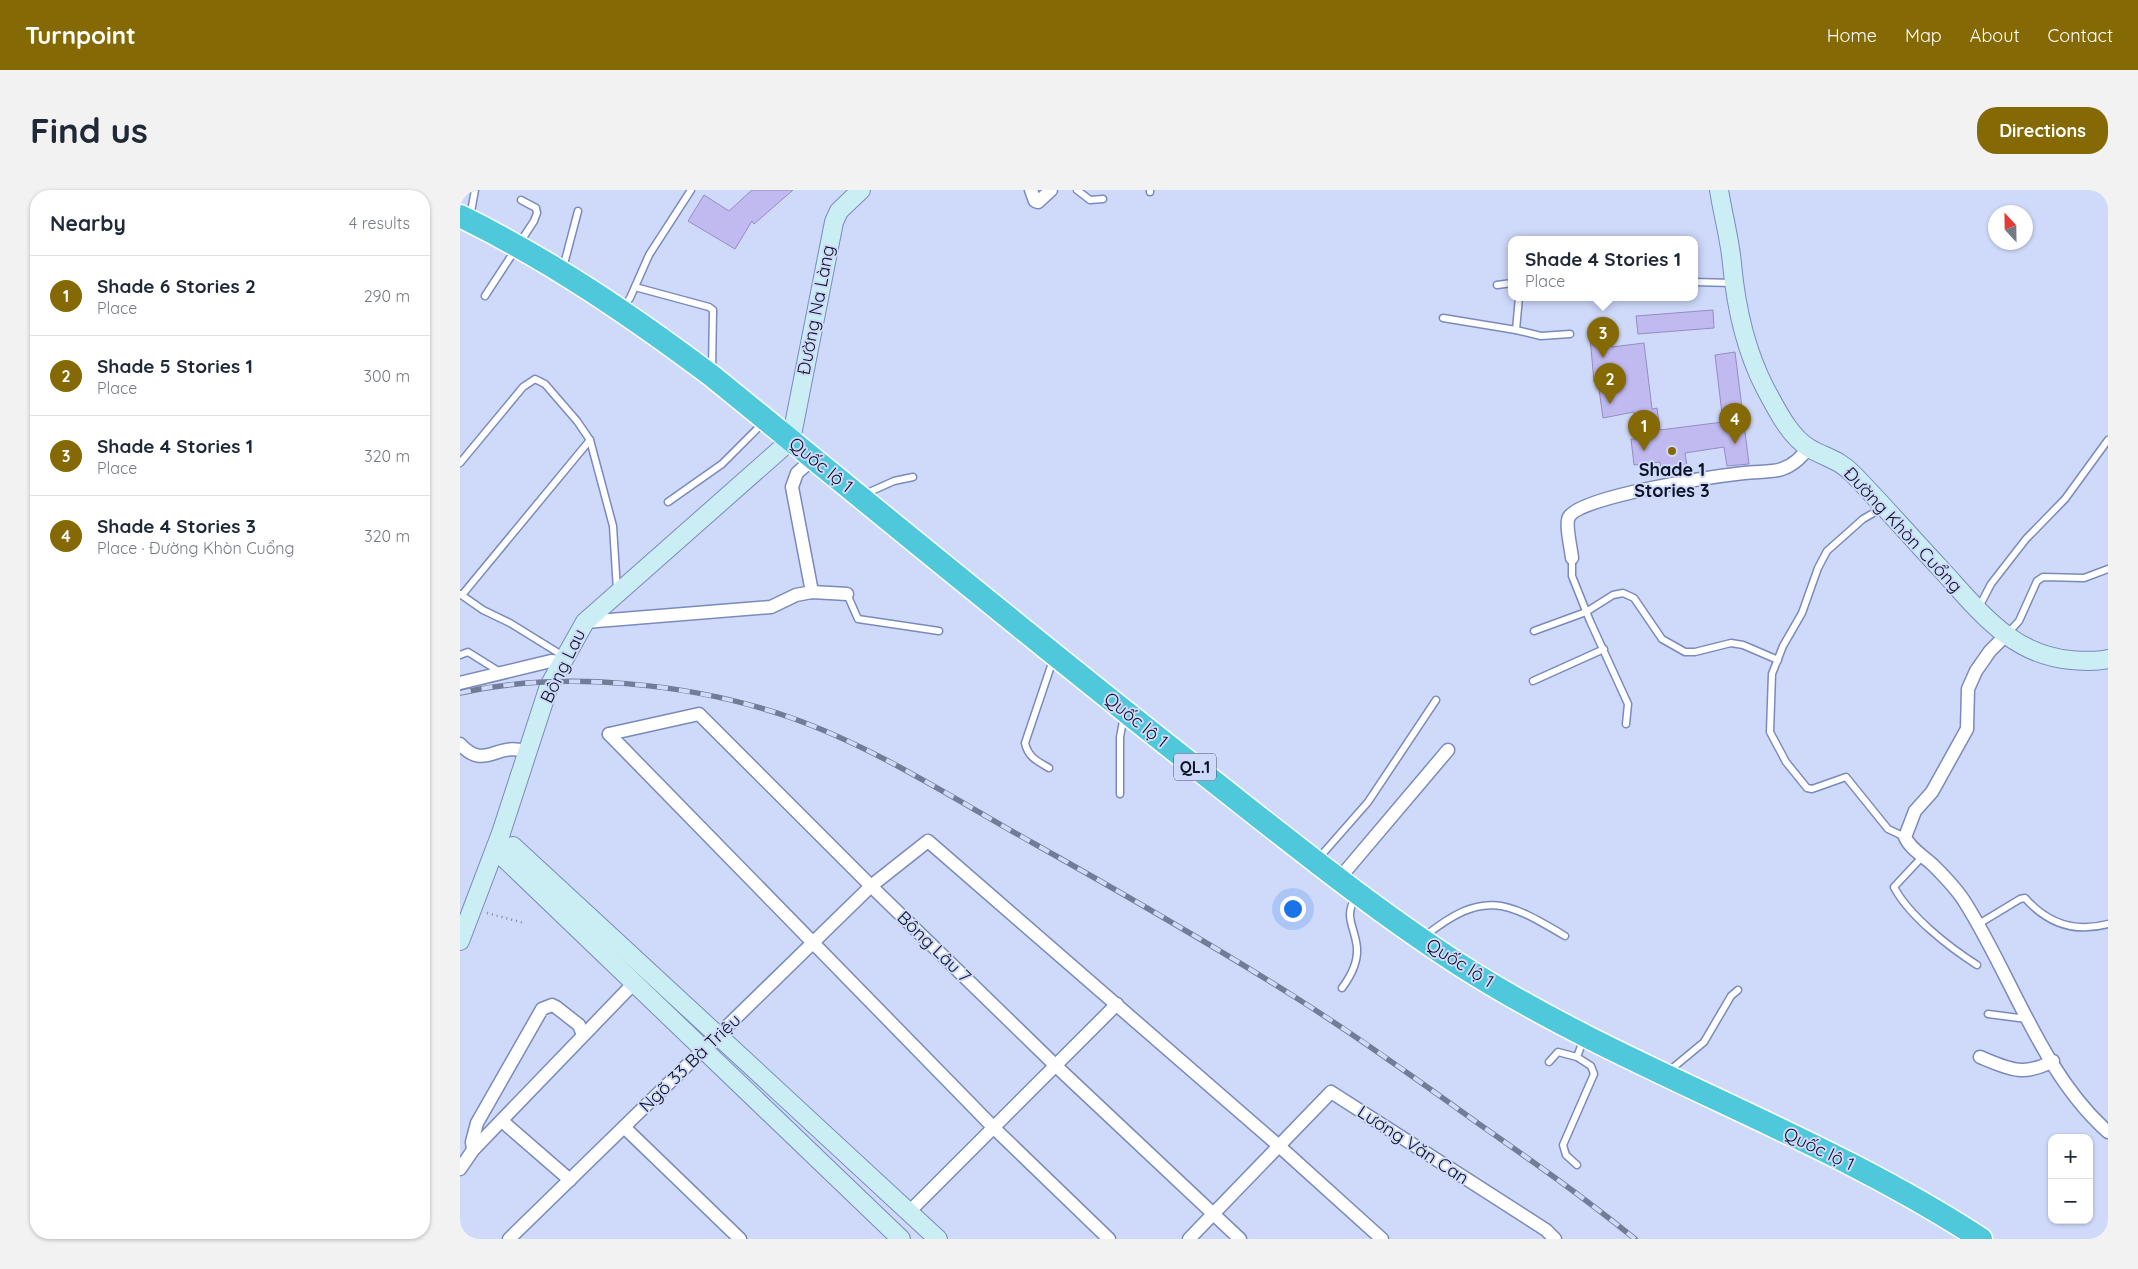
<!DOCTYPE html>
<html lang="en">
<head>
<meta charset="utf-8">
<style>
	body { margin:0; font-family:Quicksand,sans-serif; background:#f2f2f3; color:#1f2937 }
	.controls { position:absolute; right:15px; bottom:15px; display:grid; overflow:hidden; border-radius:10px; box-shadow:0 1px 4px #0004 }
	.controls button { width:45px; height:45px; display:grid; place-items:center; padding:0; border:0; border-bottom:1px solid #e0e1e3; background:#fff; color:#1f2937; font:25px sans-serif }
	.compass { position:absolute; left:1528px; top:15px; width:45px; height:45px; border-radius:50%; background:#fff; box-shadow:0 1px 4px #0004; rotate:338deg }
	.you { position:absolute; left:832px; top:718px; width:18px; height:18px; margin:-12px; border:4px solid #fff; border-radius:50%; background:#1a73e8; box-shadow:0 0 0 8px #1a73e833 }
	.badge { display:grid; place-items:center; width:32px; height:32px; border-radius:50%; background:#856904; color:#fff; font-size:16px; font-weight:700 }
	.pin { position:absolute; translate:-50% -41px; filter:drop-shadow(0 1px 2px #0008) }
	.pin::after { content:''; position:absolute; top:26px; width:18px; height:15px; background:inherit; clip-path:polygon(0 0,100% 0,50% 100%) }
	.popup { position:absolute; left:1048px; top:46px; width:190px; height:65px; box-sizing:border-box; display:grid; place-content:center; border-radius:10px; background:#fff; filter:drop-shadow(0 1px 4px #0005); font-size:16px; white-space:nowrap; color:#747a83 }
	.popup b { font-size:19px; color:#1f2937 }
	.popup::after { content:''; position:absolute; left:50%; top:100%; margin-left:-10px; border:10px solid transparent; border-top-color:#fff }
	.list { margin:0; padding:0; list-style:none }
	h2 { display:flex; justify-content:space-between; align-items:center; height:65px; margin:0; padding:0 20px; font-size:21px }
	h2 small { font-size:16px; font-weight:400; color:#747a83 }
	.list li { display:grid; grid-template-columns:32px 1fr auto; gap:15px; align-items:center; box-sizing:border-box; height:80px; padding:0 20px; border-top:1px solid #e0e1e3 }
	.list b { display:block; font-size:19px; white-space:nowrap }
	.list p { margin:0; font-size:16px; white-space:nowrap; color:#747a83 }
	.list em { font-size:16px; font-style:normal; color:#747a83 }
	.map { position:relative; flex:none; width:1648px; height:1049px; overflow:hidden; border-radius:20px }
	header { display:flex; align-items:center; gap:30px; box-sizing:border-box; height:70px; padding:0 25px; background:#856904; color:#fff }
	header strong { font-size:24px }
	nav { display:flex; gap:28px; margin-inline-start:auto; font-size:18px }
	.intro { display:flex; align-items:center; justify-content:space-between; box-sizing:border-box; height:120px; padding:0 30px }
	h1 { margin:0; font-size:35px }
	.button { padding:12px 22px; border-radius:20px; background:#856904; color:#fff; font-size:18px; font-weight:700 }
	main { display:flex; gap:30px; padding:0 30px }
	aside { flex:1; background:#fff; border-radius:20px; box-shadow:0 1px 4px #0004 }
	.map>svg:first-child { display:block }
</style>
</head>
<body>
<header>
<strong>Turnpoint</strong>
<nav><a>Home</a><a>Map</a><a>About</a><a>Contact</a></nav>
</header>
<div class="intro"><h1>Find us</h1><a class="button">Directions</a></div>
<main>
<aside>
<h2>Nearby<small>4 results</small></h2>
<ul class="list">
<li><span class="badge">1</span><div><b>Shade 6 Stories 2</b><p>Place</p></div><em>290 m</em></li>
<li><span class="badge">2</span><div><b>Shade 5 Stories 1</b><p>Place</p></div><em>300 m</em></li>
<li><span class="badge">3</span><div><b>Shade 4 Stories 1</b><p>Place</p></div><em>320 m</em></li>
<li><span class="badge">4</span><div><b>Shade 4 Stories 3</b><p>Place · Đường Khòn Cuổng</p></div><em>320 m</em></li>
</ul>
</aside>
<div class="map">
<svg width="1648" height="1049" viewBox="0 0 1648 1049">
	<rect width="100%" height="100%" fill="#cfdafb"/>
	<g fill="#c1baf1" stroke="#948dc2">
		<path d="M292,0H333L294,34L292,31L275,59L228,31L244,5L269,21Z"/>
		<path d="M1253,120L1254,138L1178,144L1176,126Z"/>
		<path d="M1151,145L1152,157L1184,153L1192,219L1197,218L1200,240L1263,232L1255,165L1275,162L1289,274L1267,276L1264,257L1225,263L1228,282L1202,286L1200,272L1174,275L1171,249H1177L1174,222L1143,228L1138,192H1134L1130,147Z"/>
	</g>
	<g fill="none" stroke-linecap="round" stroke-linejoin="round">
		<g stroke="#7a8abc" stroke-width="9">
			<g id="lane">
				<path d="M617,0L630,10L643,9"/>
				<path d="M690,2V0"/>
				<path d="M10,27L15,0"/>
				<path d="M103,78L118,21"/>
				<path d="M1234,92L1272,93"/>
				<path d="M1037,95L1052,93"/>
				<path d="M175,97L249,117L253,120L252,180"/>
				<path d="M25,106L74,31L77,23L76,18L61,10"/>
				<path d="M163,118L170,108L189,65L231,0"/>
				<path d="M983,128L1056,140L1081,146L1110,144"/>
				<path d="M1056,140L1059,107"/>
				<path d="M0,273L63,197L75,189L85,194L117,231L130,250L153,336L157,400"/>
				<path d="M405,304L434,291L453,287"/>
				<path d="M208,312L262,274L303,233"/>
				<path d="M1422,318L1403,329L1367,361L1358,378L1342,423L1323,456L1312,484L1310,542L1326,572L1347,598L1352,599L1386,587L1428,639L1445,647"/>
				<path d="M1112,368V386L1130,431L1168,514L1166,534"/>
				<path d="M0,404L23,420L50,433L105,467"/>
				<path d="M387,404L398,429L479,441"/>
				<path d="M2,405L130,250"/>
				<path d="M1518,419L1531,394L1566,349L1605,309L1648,250"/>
				<path d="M1074,441L1126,422L1153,405L1163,403L1174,408L1202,449L1225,462H1235L1271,453L1283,455L1318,470"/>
				<path d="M1548,443L1559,431L1577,391L1583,387L1624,388L1648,379"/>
				<path d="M0,465L8,462L40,482"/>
				<path d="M1073,491L1144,459"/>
				<path d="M589,578C577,571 568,567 565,553L593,470"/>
				<path d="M660,604V547L664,526"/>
				<path d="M1463,666L1434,697C1449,726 1489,757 1517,775"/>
				<path d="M858,669L908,612L976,510"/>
				<path d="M1517,735L1560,709L1565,708C1587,733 1615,743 1648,734"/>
				<path d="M965,746C1023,700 1045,710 1105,746"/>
				<path d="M882,798C891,786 898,773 897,758C895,736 883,728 896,706"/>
				<path d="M1528,824L1567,829"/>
				<path d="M1089,872L1098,862L1117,867"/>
				<path d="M1209,881L1244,852L1271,806L1278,800"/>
				<path d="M1117,975L1106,965L1103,955L1134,884L1131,876L1117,867L1124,848"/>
			</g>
		</g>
		<g stroke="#7a8abc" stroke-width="15">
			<g id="street">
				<path d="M571,0L575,11L578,12L591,0"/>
				<path d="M1112,368C1111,358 1105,334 1109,327C1120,306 1257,286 1284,283C1296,281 1311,283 1322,279C1334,275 1341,267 1349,258"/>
				<path d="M352,402L332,297L337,283L354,268"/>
				<path d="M125,432L311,417L336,405L352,402L387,404"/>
				<path d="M1545,446L1530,461L1516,481L1508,499L1507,539L1472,602L1455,621L1445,647C1450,659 1465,667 1474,676C1485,687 1498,700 1506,714C1552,787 1582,884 1648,942"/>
				<path d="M0,493L91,471L103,472"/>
				<path d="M149,544L239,524L411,696L596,876L780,1049"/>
				<path d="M149,544L534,938L649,1049"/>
				<path d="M0,554C26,582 36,550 68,562"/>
				<path d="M878,690L988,560"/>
				<path d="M1520,867C1549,879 1563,887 1593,871"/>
				<path d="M42,931L110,990"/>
				<path d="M164,937L280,1049"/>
				<path d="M13,960L12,952L17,933L82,819L92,815L96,817L119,835L123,845"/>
				<path d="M0,979L13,960L174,793"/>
				<path d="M449,1022L657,814"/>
				<path d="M49,1049L411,696L468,651L819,956L922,1049"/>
				<path d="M729,1049L871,902L1086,1040L1095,1049"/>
			</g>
		</g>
		<g stroke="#7a8abc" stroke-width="20">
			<g id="secondary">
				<path d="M1259,0C1263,25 1270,50 1272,74C1276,117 1285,159 1305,198C1316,218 1329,246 1349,258C1366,268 1379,269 1394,285C1423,315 1451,347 1479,377C1517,418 1550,465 1611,470C1624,471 1635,472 1648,469"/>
				<path d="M37,656L42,658L53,656L478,1049"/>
				<path d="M42,658L44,668L441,1049"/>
				<path d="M0,751L41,643L89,496L125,432L331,250L374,32L379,21L401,0"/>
			</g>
		</g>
		<g stroke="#fff" stroke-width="25">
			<path id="highway" d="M0,26C90,70 172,126 252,186C412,316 571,448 734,576C821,644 907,715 1000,775C1166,881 1356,941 1521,1049"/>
		</g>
		<path stroke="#7f88a3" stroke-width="2.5" stroke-dasharray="1 4" stroke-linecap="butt" d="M27,723L64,733"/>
		<use href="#lane" stroke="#fff" stroke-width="6"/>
		<use href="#street" stroke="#fff" stroke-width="12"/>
		<use href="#secondary" stroke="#caeef4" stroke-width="18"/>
		<use href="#highway" stroke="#4fc8dc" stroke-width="22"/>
		<g stroke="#737c96" stroke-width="5.5">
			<path id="rail" d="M0,503C102,480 231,493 329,527C415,557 494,609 573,653C662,703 751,754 838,809C900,848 959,891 1019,934C1072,971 1125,1008 1175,1049"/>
		</g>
		<use href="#rail" stroke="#cfdafb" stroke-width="4" stroke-dasharray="11" stroke-linecap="butt"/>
	</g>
	<circle fill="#856904" stroke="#cfdafb" stroke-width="2" cx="1212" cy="261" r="5"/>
	<g text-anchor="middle" stroke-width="4" stroke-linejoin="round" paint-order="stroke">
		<rect fill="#cfdafb" stroke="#474e65" stroke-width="1" x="714" y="563.5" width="42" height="27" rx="4"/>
		<g font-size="16" font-weight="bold" fill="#0d1225">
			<text x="735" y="583">QL.1</text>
		</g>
		<g font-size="18" fill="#0d1225" stroke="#cfdafb">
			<text transform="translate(356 120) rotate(-79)" y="6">Đường Na Làng</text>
			<text transform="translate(361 275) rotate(39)" y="6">Quốc lộ 1</text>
			<text transform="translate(1443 340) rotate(47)" y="6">Đường Khòn Cuổng</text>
			<text transform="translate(103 476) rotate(-64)" y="6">Bông Lau</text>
			<text transform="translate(676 530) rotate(39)" y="6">Quốc lộ 1</text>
			<text transform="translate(474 757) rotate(44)" y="6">Bông Lâu 7</text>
			<text transform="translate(1000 773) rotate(32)" y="6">Quốc lộ 1</text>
			<text transform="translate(230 873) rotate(-44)" y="6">Ngõ 33 Bà Triệu</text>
			<text transform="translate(953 955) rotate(33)" y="6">Lương Văn Can</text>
			<text transform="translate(1359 959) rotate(26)" y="6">Quốc lộ 1</text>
		</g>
		<g font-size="18" font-weight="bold" fill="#0d1225" stroke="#cfdafb">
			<text x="1212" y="286">Shade 1<tspan x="1212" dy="21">Stories 3</tspan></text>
		</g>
	</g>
</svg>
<div class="controls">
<button>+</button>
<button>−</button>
</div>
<svg class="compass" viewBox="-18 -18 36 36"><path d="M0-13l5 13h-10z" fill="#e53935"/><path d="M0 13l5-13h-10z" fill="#747a83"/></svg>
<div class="you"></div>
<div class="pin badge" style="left:1184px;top:261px">1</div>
<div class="pin badge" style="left:1150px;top:214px">2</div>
<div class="pin badge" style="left:1143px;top:168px">3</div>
<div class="popup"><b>Shade 4 Stories 1</b>Place</div>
<div class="pin badge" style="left:1275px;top:254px">4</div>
</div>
</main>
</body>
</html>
